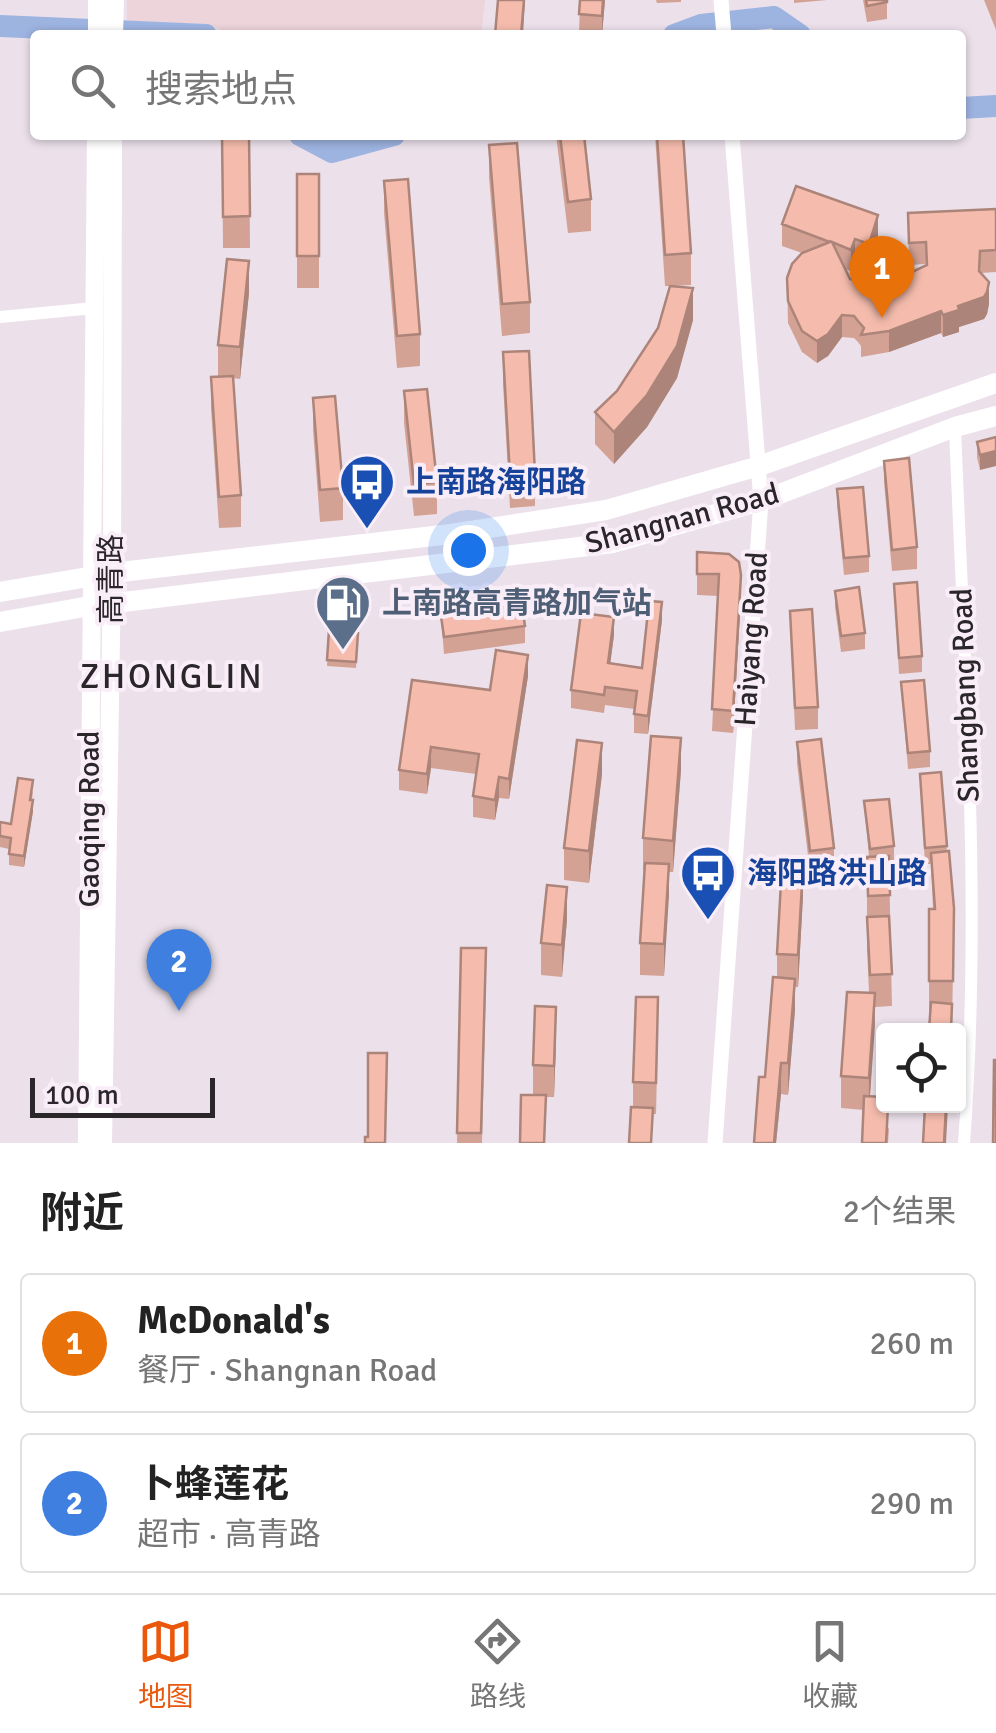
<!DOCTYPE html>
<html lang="zh">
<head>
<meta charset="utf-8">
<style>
	body { margin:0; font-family:Signika,"Noto Sans SC",sans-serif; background:#f2f2f2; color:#222 }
	.controls { position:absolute; right:30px; bottom:30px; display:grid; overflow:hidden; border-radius:10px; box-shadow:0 2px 8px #0004 }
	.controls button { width:90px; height:90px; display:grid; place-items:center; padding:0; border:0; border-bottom:2px solid #e0e0e0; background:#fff; color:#222; font:50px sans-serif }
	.scale { position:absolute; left:30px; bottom:25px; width:185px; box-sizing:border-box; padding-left:10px; border:5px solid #2a262a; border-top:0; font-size:28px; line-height:35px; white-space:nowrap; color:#2a262a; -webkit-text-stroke:8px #f9eef8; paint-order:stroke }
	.you { position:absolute; left:468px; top:550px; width:35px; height:35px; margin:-25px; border:8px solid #fff; border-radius:50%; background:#1a73e8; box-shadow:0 0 0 15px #1a73e833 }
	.badge { display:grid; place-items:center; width:65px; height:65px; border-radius:50%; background:#ea580c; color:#fff; font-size:32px; font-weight:700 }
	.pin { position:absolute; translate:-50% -82px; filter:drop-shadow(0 2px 5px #0008) }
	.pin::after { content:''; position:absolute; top:52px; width:35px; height:30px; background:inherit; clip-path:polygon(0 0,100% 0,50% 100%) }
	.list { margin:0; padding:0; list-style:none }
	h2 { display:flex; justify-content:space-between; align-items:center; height:130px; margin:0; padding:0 40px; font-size:42px }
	h2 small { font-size:32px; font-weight:400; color:#767676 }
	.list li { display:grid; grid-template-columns:65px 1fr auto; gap:30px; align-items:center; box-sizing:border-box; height:140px; margin:0 20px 20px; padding:0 20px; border:2px solid #e0e0e0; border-radius:10px }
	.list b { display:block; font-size:38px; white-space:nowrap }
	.list p { margin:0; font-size:32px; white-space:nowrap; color:#767676 }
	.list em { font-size:32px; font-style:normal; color:#767676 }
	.icon { flex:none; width:55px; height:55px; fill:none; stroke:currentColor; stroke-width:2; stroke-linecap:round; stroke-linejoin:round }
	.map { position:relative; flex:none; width:996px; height:1143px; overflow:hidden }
	.search { position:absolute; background:#fff; box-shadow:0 2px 8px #0004; left:30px; right:30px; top:30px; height:110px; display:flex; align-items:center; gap:25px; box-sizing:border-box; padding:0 35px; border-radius:10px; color:#767676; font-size:38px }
	.sheet { height:450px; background:#fff }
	nav { display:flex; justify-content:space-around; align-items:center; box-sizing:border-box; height:140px; border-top:2px solid #e0e0e0; background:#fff; font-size:28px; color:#767676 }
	nav a { display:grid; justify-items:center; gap:5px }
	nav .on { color:#ea580c }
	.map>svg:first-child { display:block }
</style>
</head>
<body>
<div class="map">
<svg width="996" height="1143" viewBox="0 0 996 1143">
	<rect width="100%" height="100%" fill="#ece1eb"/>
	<path fill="#edd3da" d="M127,0H485L481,35H234L207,24L127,21Z"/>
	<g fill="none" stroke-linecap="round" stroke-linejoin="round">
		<g stroke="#9db3e0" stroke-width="22">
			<path d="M0,26L206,35"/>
			<path d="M674,35L701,25L774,17L800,35"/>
			<path d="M961,108L996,106"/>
			<path d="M300,135L332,152L394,135"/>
		</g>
		<g stroke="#fff" stroke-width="12">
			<path d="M0,317L94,308"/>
			<path d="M955,427C964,665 982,905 964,1143"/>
		</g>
		<g stroke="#fff" stroke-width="15">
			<path d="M721,0L724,35"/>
			<path d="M715,1143L761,501L732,135"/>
		</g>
		<g stroke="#fff" stroke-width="18">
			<path d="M97,35V0"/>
			<path d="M114,35L115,0"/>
			<path d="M87,1143L96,135"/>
			<path d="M103,1143L112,573L113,135"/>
		</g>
		<g stroke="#fff" stroke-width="20">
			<path d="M0,592L112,573L451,534L606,510L759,466L996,383"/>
			<path d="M0,622L90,606L613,543L761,501L955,427L996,416"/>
		</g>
	</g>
	<g fill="#d3a295">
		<path d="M580,0H605L602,35H579Z"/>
		<path d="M656,0H681V2L657,3Z"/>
		<path d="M794,0H827L794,3Z"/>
		<path d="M863,0H887V19L867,22Z"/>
		<path d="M984,0H996V30Z"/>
		<path d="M222,135H249L250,248H223Z"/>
		<path d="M556,135H584L591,199V231L568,233Z"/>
		<path d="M655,135H683L691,253V285L673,286L693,320L677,378L647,427L614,464L595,444V412L617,391L658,328L670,286H665Z"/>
		<path d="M489,145L530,302V333L502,336L489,177Z"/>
		<rect x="297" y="174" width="22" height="114"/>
		<path d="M384,181L420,334V366L397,368L384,213Z"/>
		<path d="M996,209V272L981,273L989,304L987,314L984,319L959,327V332L943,337L941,333L889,352L861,357V346L858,342L854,338L842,337L828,356L817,363L802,352L788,323L787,278L802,253L782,246V224L878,236L869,266L855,261L851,271L845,269L850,279L868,284L893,281L926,266V264L909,265L908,213Z"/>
		<path d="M249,293L240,379L233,378L241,495V527L219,528L211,409V377H218V345Z"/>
		<path d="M503,352L535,474V506L510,508L503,384Z"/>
		<path d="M404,391L437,482V514L414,516L404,423Z"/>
		<path d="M313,398L343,488V520L320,522L313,430Z"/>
		<path d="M996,437L980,470L977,457V442Z"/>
		<path d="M884,461L917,547V569L892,571L884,482Z"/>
		<path d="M837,489L869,556V572L844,575L837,505Z"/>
		<path d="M697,552L741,596L733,733L712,731L718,596L697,595Z"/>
		<path d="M894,584L922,656V672L899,674Z"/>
		<path d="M835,591L865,633V649L841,652L835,607Z"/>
		<path d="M790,611L818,707V729L795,730Z"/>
		<path d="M441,616L525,626V643L444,654Z"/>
		<path d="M662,620L648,734L634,733V709L605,705L604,713L571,708V690L614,635L610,663L642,668Z"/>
		<path d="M329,630L358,633L356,668L327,666Z"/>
		<path d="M528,676L509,799L499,798L495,820L473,817V796L476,774L431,768L427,794L399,790V770L490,690Z"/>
		<path d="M901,682L930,751V767L908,769Z"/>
		<path d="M797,742L834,848V870L810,873L797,763Z"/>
		<path d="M681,770L673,872H669L664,976L640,975V943L645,870H643V838Z"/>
		<path d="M941,772L947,852L954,908L952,1030L929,1013V909H933L931,864H925L920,774Z"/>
		<path d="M602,774L589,883L564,880V848Z"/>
		<path d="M33,791L32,800L33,811L24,867L9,865V849L0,847V822L11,824Z"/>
		<path d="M864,801L894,846V863H889L892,1006L875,1007L870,1096L889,1129L888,1143H862L864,1110L841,1108V1076L869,993L867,949V857H869Z"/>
		<path d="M803,896L798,987H795V1010L788,1095L781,1094L776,1143H754L765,1077L777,977V954Z"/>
		<path d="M567,919L562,977L541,975V943Z"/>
		<path d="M461,948L486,980L482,1143H457Z"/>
		<path d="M658,1029L656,1114H653L633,1107V1082Z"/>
		<path d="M556,1039L554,1097H546L545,1143H520L533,1095V1065Z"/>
	</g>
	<g fill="#ac8479">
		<path d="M524,0H525L523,35H521Z"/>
		<path d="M603,0H605L602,35V16Z"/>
		<path d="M878,215V236L869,266V244Z"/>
		<path d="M855,239V261L851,271V250Z"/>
		<path d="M249,261V293L240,379V347Z"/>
		<path d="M989,282V304L987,314L984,319L959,327V332L943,337V315L958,306Z"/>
		<path d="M693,288V320L677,378L647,427L614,464V432Z"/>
		<path d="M941,311V333L889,352V331Z"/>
		<path d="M842,315V337L828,356L817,363V341Z"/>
		<path d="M996,451V466L980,470V455Z"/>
		<path d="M741,575V596L733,733V711Z"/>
		<path d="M662,602V620L648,734V716Z"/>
		<path d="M614,617V635L608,681V663Z"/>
		<path d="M528,655V676L509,799V779Z"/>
		<path d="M681,738V770L673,872V841Z"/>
		<path d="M602,743V774L589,883V851Z"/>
		<path d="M431,747V768L427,794V774Z"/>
		<path d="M499,777V798L495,820V800Z"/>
		<path d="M33,800V811L24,867V856Z"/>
		<path d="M669,864V896L664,976V944Z"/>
		<path d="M803,865V896L798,987V955Z"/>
		<path d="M567,887V919L562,977V945Z"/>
		<path d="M795,979V1010L788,1095V1063Z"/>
		<path d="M875,993V1025L869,1110V1078Z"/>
		<path d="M556,1007V1039L554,1097V1066Z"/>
		<path d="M781,1063V1094L776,1143H774Z"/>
		<path d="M946,1106H948L946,1143H944Z"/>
	</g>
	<g fill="#f5bcad" stroke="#ac8479" stroke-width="2.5">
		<path d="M498,0H524L521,35H495Z"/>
		<path d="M580,0H603L602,16L579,14Z"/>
		<path d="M866,0H887V2L867,6Z"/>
		<path d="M222,135H249L250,216L223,217Z"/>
		<path d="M560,135H584L591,199L568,202Z"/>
		<path d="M657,135H683L691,253L665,255Z"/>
		<path d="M517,143L530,302L502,304L489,145Z"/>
		<rect x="297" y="174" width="22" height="82"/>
		<path d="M408,179L420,334L397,336L384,181Z"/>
		<path d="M796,186L878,215L869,244L855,239L851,250L832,242L850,279L868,284L893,281L927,265L926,242L909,243L908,213L996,209V250L980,251L979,271L989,282L987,292L984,297L958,306L959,310L943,315L941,311L889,331L861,335L864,328L858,321L854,316L842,315L828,334L817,341L802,331L788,301L787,278L792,264L802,253L830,242L782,224Z"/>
		<path d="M227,259L249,261L240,347L218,345Z"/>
		<path d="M670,286L693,288L677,346L647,395L614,432L595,412L617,391L658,328Z"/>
		<path d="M529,351L535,474L510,476L503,352Z"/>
		<path d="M233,376L241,495L219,497L211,377Z"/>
		<path d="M427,389L437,482L414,484L404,391Z"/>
		<path d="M335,396L343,488L320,490L313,398Z"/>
		<path d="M996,437V451L980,455L977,442Z"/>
		<path d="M909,458L917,547L892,550L884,461Z"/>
		<path d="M863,487L869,556L844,558L837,489Z"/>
		<path d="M697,552L729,554L739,562L741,575L733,711L712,709L719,574H697Z"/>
		<path d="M917,582L922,656L899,658L894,584Z"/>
		<path d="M859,587L865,633L841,636L835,591Z"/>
		<path d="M649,601L662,602L648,716L634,714L637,691L605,687L604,695L571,690L581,613L614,617L608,663L642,668Z"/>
		<path d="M522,605L525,626L444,637L441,616Z"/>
		<path d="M812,609L818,707L795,708L790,611Z"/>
		<path d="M329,630L358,633L356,662L327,660Z"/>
		<path d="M496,650L528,655L509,779L499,777L495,800L473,796L479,754L431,747L427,774L399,770L412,680L490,690Z"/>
		<path d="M924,680L930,751L908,753L901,682Z"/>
		<path d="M651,736L681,738L673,841L643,838Z"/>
		<path d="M821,739L834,848L810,851L797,742Z"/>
		<path d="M577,740L602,743L589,851L564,848Z"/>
		<path d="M941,772L947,846L925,848L920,774Z"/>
		<path d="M18,778L33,780L30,800H33L24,856L9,854L11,838L0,836V822L11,824Z"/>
		<path d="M889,799L894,846L870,849L864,801Z"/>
		<path d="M949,851L954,908L953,981H929V909H935L931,853Z"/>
		<path d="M889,856L890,895L868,896L867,857Z"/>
		<path d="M645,863L669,864L664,944L640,943Z"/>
		<path d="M782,864L803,865L798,955L777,954Z"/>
		<path d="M547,885L567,887L562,945L541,943Z"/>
		<path d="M889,916L892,974L870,975L867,917Z"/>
		<path d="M461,948H486L481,1133H457Z"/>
		<path d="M773,977L795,979L788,1063H781L774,1143H754L759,1077H765Z"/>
		<path d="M847,992L875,993L869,1078L841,1076Z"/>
		<path d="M636,997H658L656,1083L633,1082Z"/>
		<path d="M931,1002L952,1004L951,1030H929Z"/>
		<path d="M535,1006L556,1007L554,1066L533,1065Z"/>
		<path d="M368,1053H387L385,1143H365V1137H368Z"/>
		<path d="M994,1060H996V1143H993Z"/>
		<path d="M521,1095H546L544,1143H520Z"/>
		<path d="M864,1096L884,1097V1106H888L886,1143H862Z"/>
		<path d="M925,1106H946L944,1143H923Z"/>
		<path d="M631,1107L653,1108L651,1143H629Z"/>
	</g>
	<defs>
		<g id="bus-pin" transform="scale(2.875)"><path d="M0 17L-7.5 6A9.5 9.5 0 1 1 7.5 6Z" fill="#1a4fb4" stroke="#f9eef8"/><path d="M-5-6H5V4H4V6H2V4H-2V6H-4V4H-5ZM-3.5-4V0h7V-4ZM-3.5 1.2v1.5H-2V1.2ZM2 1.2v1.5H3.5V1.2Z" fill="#fff"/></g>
		<g id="fuel-pin" transform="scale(2.875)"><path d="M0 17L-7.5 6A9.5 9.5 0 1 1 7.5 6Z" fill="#5c6f8a" stroke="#f9eef8"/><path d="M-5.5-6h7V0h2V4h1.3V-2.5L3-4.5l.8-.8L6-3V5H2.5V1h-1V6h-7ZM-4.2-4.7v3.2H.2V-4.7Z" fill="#fff"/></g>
	</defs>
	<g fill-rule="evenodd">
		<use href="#bus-pin" x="367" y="482"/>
		<use href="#fuel-pin" x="343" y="603"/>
		<use href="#bus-pin" x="708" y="873"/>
	</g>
	<g text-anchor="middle" stroke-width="8" stroke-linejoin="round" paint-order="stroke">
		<g font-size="30" font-weight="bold" fill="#164399" stroke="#f9eef8" text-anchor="start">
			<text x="406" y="492">上南路海阳路</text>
			<text x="747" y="883">海阳路洪山路</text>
		</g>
		<g font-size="30" fill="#2a262a" stroke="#f9eef8">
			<text transform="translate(682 518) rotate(-15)" y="10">Shangnan Road</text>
			<text transform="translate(111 579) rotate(-90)" y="10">高青路</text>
			<text transform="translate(751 639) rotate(-86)" y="10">Haiyang Road</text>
			<text transform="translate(965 695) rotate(-92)" y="10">Shangbang Road</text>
			<text transform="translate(89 819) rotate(-90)" y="10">Gaoqing Road</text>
		</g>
		<g font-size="30" font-weight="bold" fill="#4e5e75" stroke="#f9eef8" text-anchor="start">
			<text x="382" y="613">上南路高青路加气站</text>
		</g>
		<g font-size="35" letter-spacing="2.5" fill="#2a262a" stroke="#f9eef8">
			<text x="172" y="688">ZHONGLIN</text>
		</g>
	</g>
</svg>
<div class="controls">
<button><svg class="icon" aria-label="locate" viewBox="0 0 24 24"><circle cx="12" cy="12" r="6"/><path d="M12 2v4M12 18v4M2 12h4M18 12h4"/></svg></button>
</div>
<div class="scale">100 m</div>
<div class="you"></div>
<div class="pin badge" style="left:882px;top:318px;background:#e8710a">1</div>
<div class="pin badge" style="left:179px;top:1011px;background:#3f7fe0">2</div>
<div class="search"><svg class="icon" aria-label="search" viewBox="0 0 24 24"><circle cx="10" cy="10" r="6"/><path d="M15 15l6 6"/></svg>搜索地点</div>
</div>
<section class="sheet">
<h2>附近<small>2个结果</small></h2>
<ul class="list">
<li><span class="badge" style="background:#e8710a">1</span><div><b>McDonald's</b><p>餐厅 · Shangnan Road</p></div><em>260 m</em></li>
<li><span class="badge" style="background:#3f7fe0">2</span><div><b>卜蜂莲花</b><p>超市 · 高青路</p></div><em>290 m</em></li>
</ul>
</section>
<nav>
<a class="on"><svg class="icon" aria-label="map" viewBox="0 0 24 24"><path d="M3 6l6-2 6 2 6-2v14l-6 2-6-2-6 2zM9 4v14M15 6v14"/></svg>地图</a>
<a><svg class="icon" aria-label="directions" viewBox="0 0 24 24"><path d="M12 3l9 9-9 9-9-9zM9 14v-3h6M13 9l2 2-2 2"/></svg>路线</a>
<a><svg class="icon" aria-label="saved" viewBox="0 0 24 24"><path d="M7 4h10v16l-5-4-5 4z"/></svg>收藏</a>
</nav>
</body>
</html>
